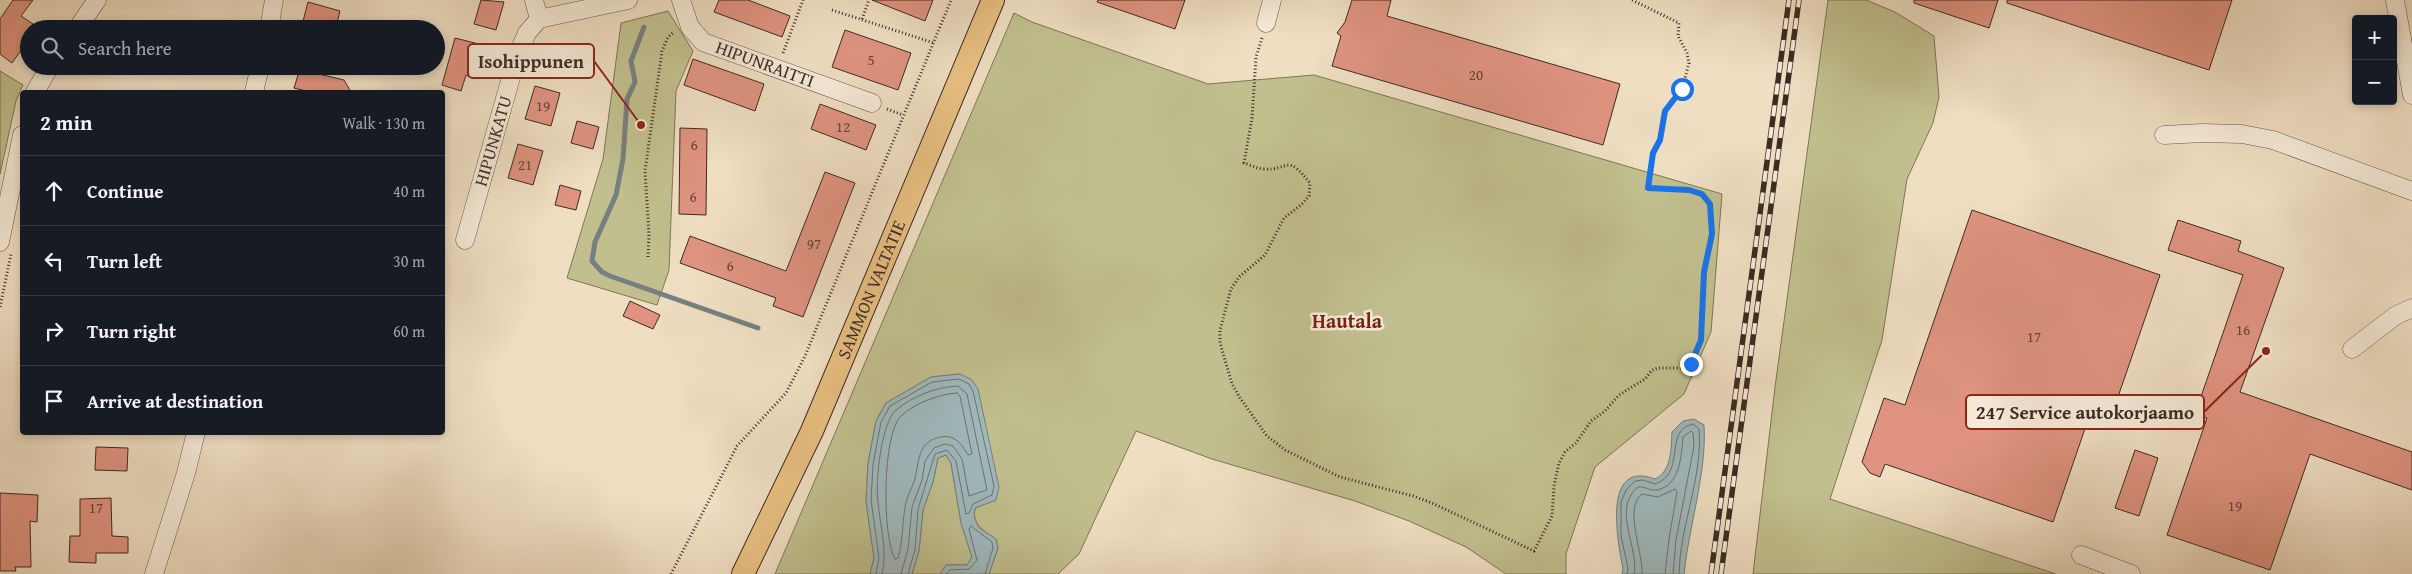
<!DOCTYPE html>
<html lang="en">
<head>
<meta charset="utf-8">
<style>
	body { margin:0; font-family:"Gentium Book Plus",serif; background:#242831; color:#f1f3f6 }
	.controls { position:absolute; right:15px; top:15px; display:grid; overflow:hidden; border-radius:5px; box-shadow:0 2px 8px #0003 }
	.controls button { width:45px; height:45px; display:grid; place-items:center; padding:0; border:0; border-bottom:1px solid #363941; background:#171b24; color:#f1f3f6; font:25px sans-serif }
	.stop { position:absolute; width:15px; height:15px; margin:-11px; border:4px solid #1a73e8; border-radius:50%; background:#fff }
	.stop.end { background:#1a73e8; border-color:#fff; box-shadow:0 1px 5px #0008 }
	.list { margin:0; padding:0; list-style:none }
	h2 { display:flex; justify-content:space-between; align-items:center; height:65px; margin:0; padding:0 20px; font-size:21px }
	h2 small { font-size:16px; font-weight:400; color:#9ea1a6 }
	.list li { display:grid; grid-template-columns:32px 1fr auto; gap:15px; align-items:center; box-sizing:border-box; height:70px; padding:0 20px; border-top:1px solid #363941 }
	.list b { display:block; font-size:19px; white-space:nowrap }
	.list em { font-size:16px; font-style:normal; color:#9ea1a6 }
	.icon { flex:none; width:28px; height:28px; fill:none; stroke:currentColor; stroke-width:2; stroke-linecap:round; stroke-linejoin:round }
	.map { position:relative; flex:none; width:2412px; height:574px; overflow:hidden }
	.search { position:absolute; background:#171b24; box-shadow:0 2px 8px #0003; left:20px; top:20px; width:425px; height:55px; display:flex; align-items:center; gap:12px; box-sizing:border-box; padding:0 18px; border-radius:28px; color:#9ea1a6; font-size:19px }
	.panel { position:absolute; background:#171b24; box-shadow:0 2px 8px #0003; left:20px; top:90px; width:425px; height:345px; border-radius:5px }
	.map>svg:first-child { display:block }
</style>
</head>
<body>
<div class="map">
<svg width="2412" height="574" viewBox="0 0 2412 574">
	<rect width="100%" height="100%" fill="#efdec2"/>
	<filter id="stains"><feTurbulence type="fractalNoise" baseFrequency=".004" numOctaves="4"/><feColorMatrix values="0 0 0 0 .2 0 0 0 0 .09 0 0 0 0 .02 0 0 0 .5 -.17"/></filter>
	<radialGradient id="worn" r=".72"><stop offset=".6" stop-color="#630" stop-opacity="0"/><stop offset="1" stop-color="#630" stop-opacity=".3"/></radialGradient>
	<g fill="#c1bf8e" stroke="#7e7558">
		<path d="M1828,0H1866L1895,12L1934,36L1939,97L1933,123L1907,179L1882,340L1830,499L2056,574H1753L1775,387Z"/>
		<path d="M668,11L693,51L676,91L669,270L657,305L567,278L603,159L621,23Z"/>
		<path d="M1014,13L1032,22L1208,84L1314,75L1722,194L1711,332L1684,394L1595,467L1566,554V574H1506L1466,547L1409,521L1355,501L1212,459L1136,431L1079,554L1058,574H989L998,548L996,539C983,530 972,525 975,508L996,500L960,374L931,377L886,403L876,421L868,464L866,501L874,558L870,574H775Z"/>
		<path d="M0,71L23,85L16,101L0,174Z"/>
		<path d="M946,455L951,463L961,523L972,557L967,565H946L940,574H912L919,551L923,510L933,482L938,458Z"/>
	</g>
	<g fill="#9fb9be" stroke="#778080">
		<path d="M960,374L972,380L978,389L999,487L996,500L975,508L974,517L979,528L996,539L998,548L989,574H940L946,565H967L972,557L961,523L951,463L946,455L938,458L933,482L923,510L919,551L912,574H870L874,558L866,501L868,464L876,421L886,403L931,377Z"/>
		<path d="M1694,419L1704,425C1707,472 1689,526 1684,574H1622L1623,569C1618,542 1601,459 1655,479C1672,471 1671,448 1672,432L1683,421Z"/>
	</g>
	<g fill="none" stroke-linecap="round" stroke-linejoin="round">
		<g stroke="#6e7270" stroke-width="1">
			<path d="M957,393L960,396L972,454L968,455C962,445 955,434 941,437C918,441 919,460 915,479C912,488 906,498 905,508C902,525 903,541 898,558L895,559C882,537 882,434 901,416C915,403 939,394 957,393Z"/>
			<path d="M876,574L879,558L871,500L873,465L881,422L890,406L932,382L959,379L969,384L973,391L994,486L992,495L973,504L969,513L966,514L956,461L947,450L935,454L918,509L915,550L908,574"/>
			<path d="M882,574C888,550 880,527 878,502C875,483 881,423 896,410C913,396 936,387 958,386L967,394L987,490L969,496L962,459L953,446L945,444L934,448L925,461L922,480L912,507L908,549L901,574"/>
			<path d="M946,574L950,570L969,569L977,560L969,529L971,526L992,542L993,548L985,574"/>
			<path d="M1627,574L1628,568L1621,536V502L1626,490L1635,481L1643,480L1655,484C1687,473 1663,430 1693,424L1699,429C1703,477 1680,525 1679,574"/>
			<path d="M1634,574C1640,549 1611,509 1638,487C1645,486 1650,491 1657,490C1681,485 1681,455 1683,437L1691,431L1693,433L1694,446L1676,540L1673,574"/>
			<path d="M1642,574C1644,555 1623,507 1642,494L1658,497L1675,489L1677,492L1669,539L1665,574"/>
		</g>
		<path stroke="#778080" stroke-width="5" d="M644,27L631,61L635,82L627,99L623,159L616,195L595,242L592,261L602,272L610,276L758,328"/>
	</g>
	<g fill="#df9380" stroke="#3c2b23">
		<path d="M13,0H33L21,16L36,26L34,29H29V39L12,63L0,54V19Z"/>
		<path d="M481,0L504,2L496,30L474,24Z"/>
		<path d="M719,0H748L790,16L782,37L714,12Z"/>
		<path d="M872,0H933L925,21Z"/>
		<path d="M1098,0H1185L1175,29L1097,2Z"/>
		<path d="M1352,0H1391L1387,16L1620,84L1603,145L1332,66L1341,36L1337,33L1345,22Z"/>
		<path d="M1914,0H1998L1989,28L1914,3Z"/>
		<path d="M2007,0H2232L2209,70L2007,3Z"/>
		<path d="M308,2L340,11L336,27L319,22L317,29H301Z"/>
		<path d="M845,30L911,53L898,90L832,67Z"/>
		<path d="M455,38L479,44L470,77L466,75L461,91L442,85Z"/>
		<path d="M693,59L764,84L755,111L684,85Z"/>
		<path d="M306,71L344,80L351,92H310L294,88L299,72L305,74Z"/>
		<path d="M535,86L560,93L551,126L525,119Z"/>
		<path d="M820,104L876,125L866,150L811,129Z"/>
		<path d="M577,121L599,127L593,149L571,143Z"/>
		<path d="M680,128L707,129L706,215L679,214Z"/>
		<path d="M518,144L543,151L533,185L508,178Z"/>
		<path d="M825,172L855,183L803,317L773,306L776,298L680,263L690,236L786,271Z"/>
		<path d="M560,185L581,191L576,210L555,205Z"/>
		<path d="M1972,210L2160,275L2110,420L2090,414L2053,522L1885,464L1880,477L1870,473L1862,462L1884,398L1905,405Z"/>
		<path d="M2178,220L2241,241L2238,251L2284,268L2240,392L2412,452V490L2310,454L2270,570L2167,535L2207,418L2195,414L2243,275L2168,250Z"/>
		<path d="M630,301L660,315L653,329L623,316Z"/>
		<path d="M96,447L128,448L127,471L95,470Z"/>
		<path d="M2135,450L2158,458L2139,516L2115,508Z"/>
		<path d="M0,493L38,495L37,522L30,521L31,567H15L16,571H0Z"/>
		<path d="M111,498L112,536L128,537V553H96V563L69,562L70,536H80V499Z"/>
	</g>
	<g fill="none" stroke-linecap="round" stroke-linejoin="round">
		<g stroke="#69584b" stroke-width="19">
			<g id="minor">
				<path d="M534,0L539,19"/>
				<path d="M681,0L690,27L703,42L872,103"/>
				<path d="M2395,0L2412,95"/>
				<path d="M1266,23L1272,0"/>
				<path d="M77,29L97,0"/>
				<path d="M269,29L274,0"/>
				<path d="M35,92L50,66"/>
				<path d="M254,92L260,66"/>
				<path d="M2164,135L2202,133L2242,134L2273,140L2412,191"/>
				<path d="M465,240L517,56L527,33L539,19L628,0"/>
				<path d="M0,242L22,135"/>
				<path d="M2352,349L2395,316L2412,308"/>
				<path d="M2081,555L2131,574"/>
				<path d="M154,574L186,473L196,432"/>
			</g>
		</g>
		<g stroke="#3c2b23" stroke-width="24">
			<g id="major">
				<path id="s1" d="M743,574L812,431L993,0"/>
			</g>
		</g>
		<g stroke="#3c2b23" stroke-width="3" stroke-dasharray="1 2.5" stroke-linecap="butt">
			<path d="M832,10L934,43"/>
			<path d="M862,19L869,0"/>
			<path d="M1262,38L1256,57L1252,118L1244,163C1250,165 1256,168 1263,169C1291,171 1285,152 1310,183L1309,196L1301,205L1284,218L1265,255L1239,277L1231,289L1220,330V343L1232,384L1240,398L1267,436L1285,450L1340,477L1413,496L1432,503L1534,551L1552,516L1554,486L1559,463L1565,452L1576,443L1591,421L1604,412L1619,395L1645,379L1652,370L1658,368H1682L1691,364L1701,340L1704,272L1712,235L1710,204L1702,194L1689,190L1649,188L1653,153L1660,140L1665,111L1682,89L1689,63L1687,53L1678,36L1679,23L1632,0"/>
			<path d="M783,53L803,0"/>
			<path d="M482,57L497,61"/>
			<path d="M887,109L903,115"/>
			<path d="M648,257L649,234L645,171L662,51L668,37L674,32"/>
			<path d="M0,307L11,254"/>
			<path d="M671,574L737,446L786,393L805,356L951,0"/>
		</g>
		<use href="#minor" stroke="#f5ead7" stroke-width="18"/>
		<use href="#major" stroke="#e8bf81" stroke-width="22"/>
		<g stroke="#3c2b23" stroke-width="5.5">
			<g id="rail">
				<path d="M1711,574L1789,0"/>
				<path d="M1721,574L1799,0"/>
			</g>
		</g>
		<use href="#rail" stroke="#f5ead7" stroke-width="4" stroke-dasharray="11" stroke-linecap="butt"/>
	</g>
	<g fill="none" stroke-linecap="round" stroke-linejoin="round">
		<path stroke="#1a73e8" stroke-width="6" d="M1682,89L1665,111L1660,140L1653,153L1648,188L1689,190L1702,194L1710,204L1712,234L1704,272L1701,340L1691,364"/>
	</g>
	<g text-anchor="middle" stroke-width="5" stroke-linejoin="round" paint-order="stroke">
		<g font-size="15" fill="#65453a">
			<text x="871" y="65">5</text>
			<text x="1476" y="80">20</text>
			<text x="543" y="111">19</text>
			<text x="843" y="132">12</text>
			<text x="694" y="150">6</text>
			<text x="525" y="170">21</text>
			<text x="693" y="202">6</text>
			<text x="814" y="249">97</text>
			<text x="730" y="271">6</text>
			<text x="2243" y="335">16</text>
			<text x="2034" y="342">17</text>
			<text x="2235" y="511">19</text>
			<text x="96" y="513">17</text>
		</g>
		<g font-size="18" fill="#3c2b23" stroke="#f5ead7">
			<text transform="translate(765 64) rotate(20)" y="6">HIPUNRAITTI</text>
			<text transform="translate(493 141) rotate(-74)" y="6">HIPUNKATU</text>
			<text dy="6" stroke="none"><textPath href="#s1" startOffset="312">SAMMON VALTATIE</textPath></text>
		</g>
		<g font-size="20" font-weight="bold" fill="#7a1f14" stroke="#f5ead7">
			<text x="1347" y="328">Hautala</text>
		</g>
	</g>
	<path fill="none" stroke="#8f2418" stroke-width="2" d="M641 125L594 61M2266 351L2204 412"/>
	<g fill="#8f2418" stroke="#f5ead7" stroke-width="2">
		<circle cx="641" cy="125" r="5"/>
		<circle cx="2266" cy="351" r="5"/>
	</g>
	<g fill="#f5ead7" stroke="#8f2418" stroke-width="2">
		<rect x="468" y="44" width="126" height="34" rx="5"/>
		<rect x="1966" y="395" width="238" height="34" rx="5"/>
	</g>
	<g font-size="19" text-anchor="middle" font-weight="bold" fill="#3c2b23">
		<text x="531" y="68">Isohippunen</text>
		<text x="2085" y="419">247 Service autokorjaamo</text>
	</g>
	<rect width="100%" height="100%" filter="url(#stains)"/>
	<rect width="100%" height="100%" fill="url(#worn)"/>
</svg>
<div class="controls">
<button>+</button>
<button>−</button>
</div>
<div class="stop" style="left:1682px;top:89px"></div>
<div class="stop end" style="left:1691px;top:364px"></div>
<div class="search"><svg class="icon" aria-label="search" viewBox="0 0 24 24"><circle cx="10" cy="10" r="6"/><path d="M15 15l6 6"/></svg>Search here</div>
<section class="panel">
<h2>2 min<small>Walk · 130 m</small></h2>
<ul class="list">
<li><svg class="icon" aria-label="ahead" viewBox="0 0 24 24"><path d="M12 20V5M6 11l6-6 6 6"/></svg><div><b>Continue</b></div><em>40 m</em></li>
<li><svg class="icon" aria-label="left" viewBox="0 0 24 24"><path d="M17 20v-9H6M10 6l-5 5 5 5"/></svg><div><b>Turn left</b></div><em>30 m</em></li>
<li><svg class="icon" aria-label="right" viewBox="0 0 24 24"><path d="M7 20v-9h11M14 6l5 5-5 5"/></svg><div><b>Turn right</b></div><em>60 m</em></li>
<li><svg class="icon" aria-label="arrive" viewBox="0 0 24 24"><path d="M6 21V4h12l-3 4 3 4H6"/></svg><div><b>Arrive at destination</b></div></li>
</ul>
</section>
</div>
</body>
</html>
